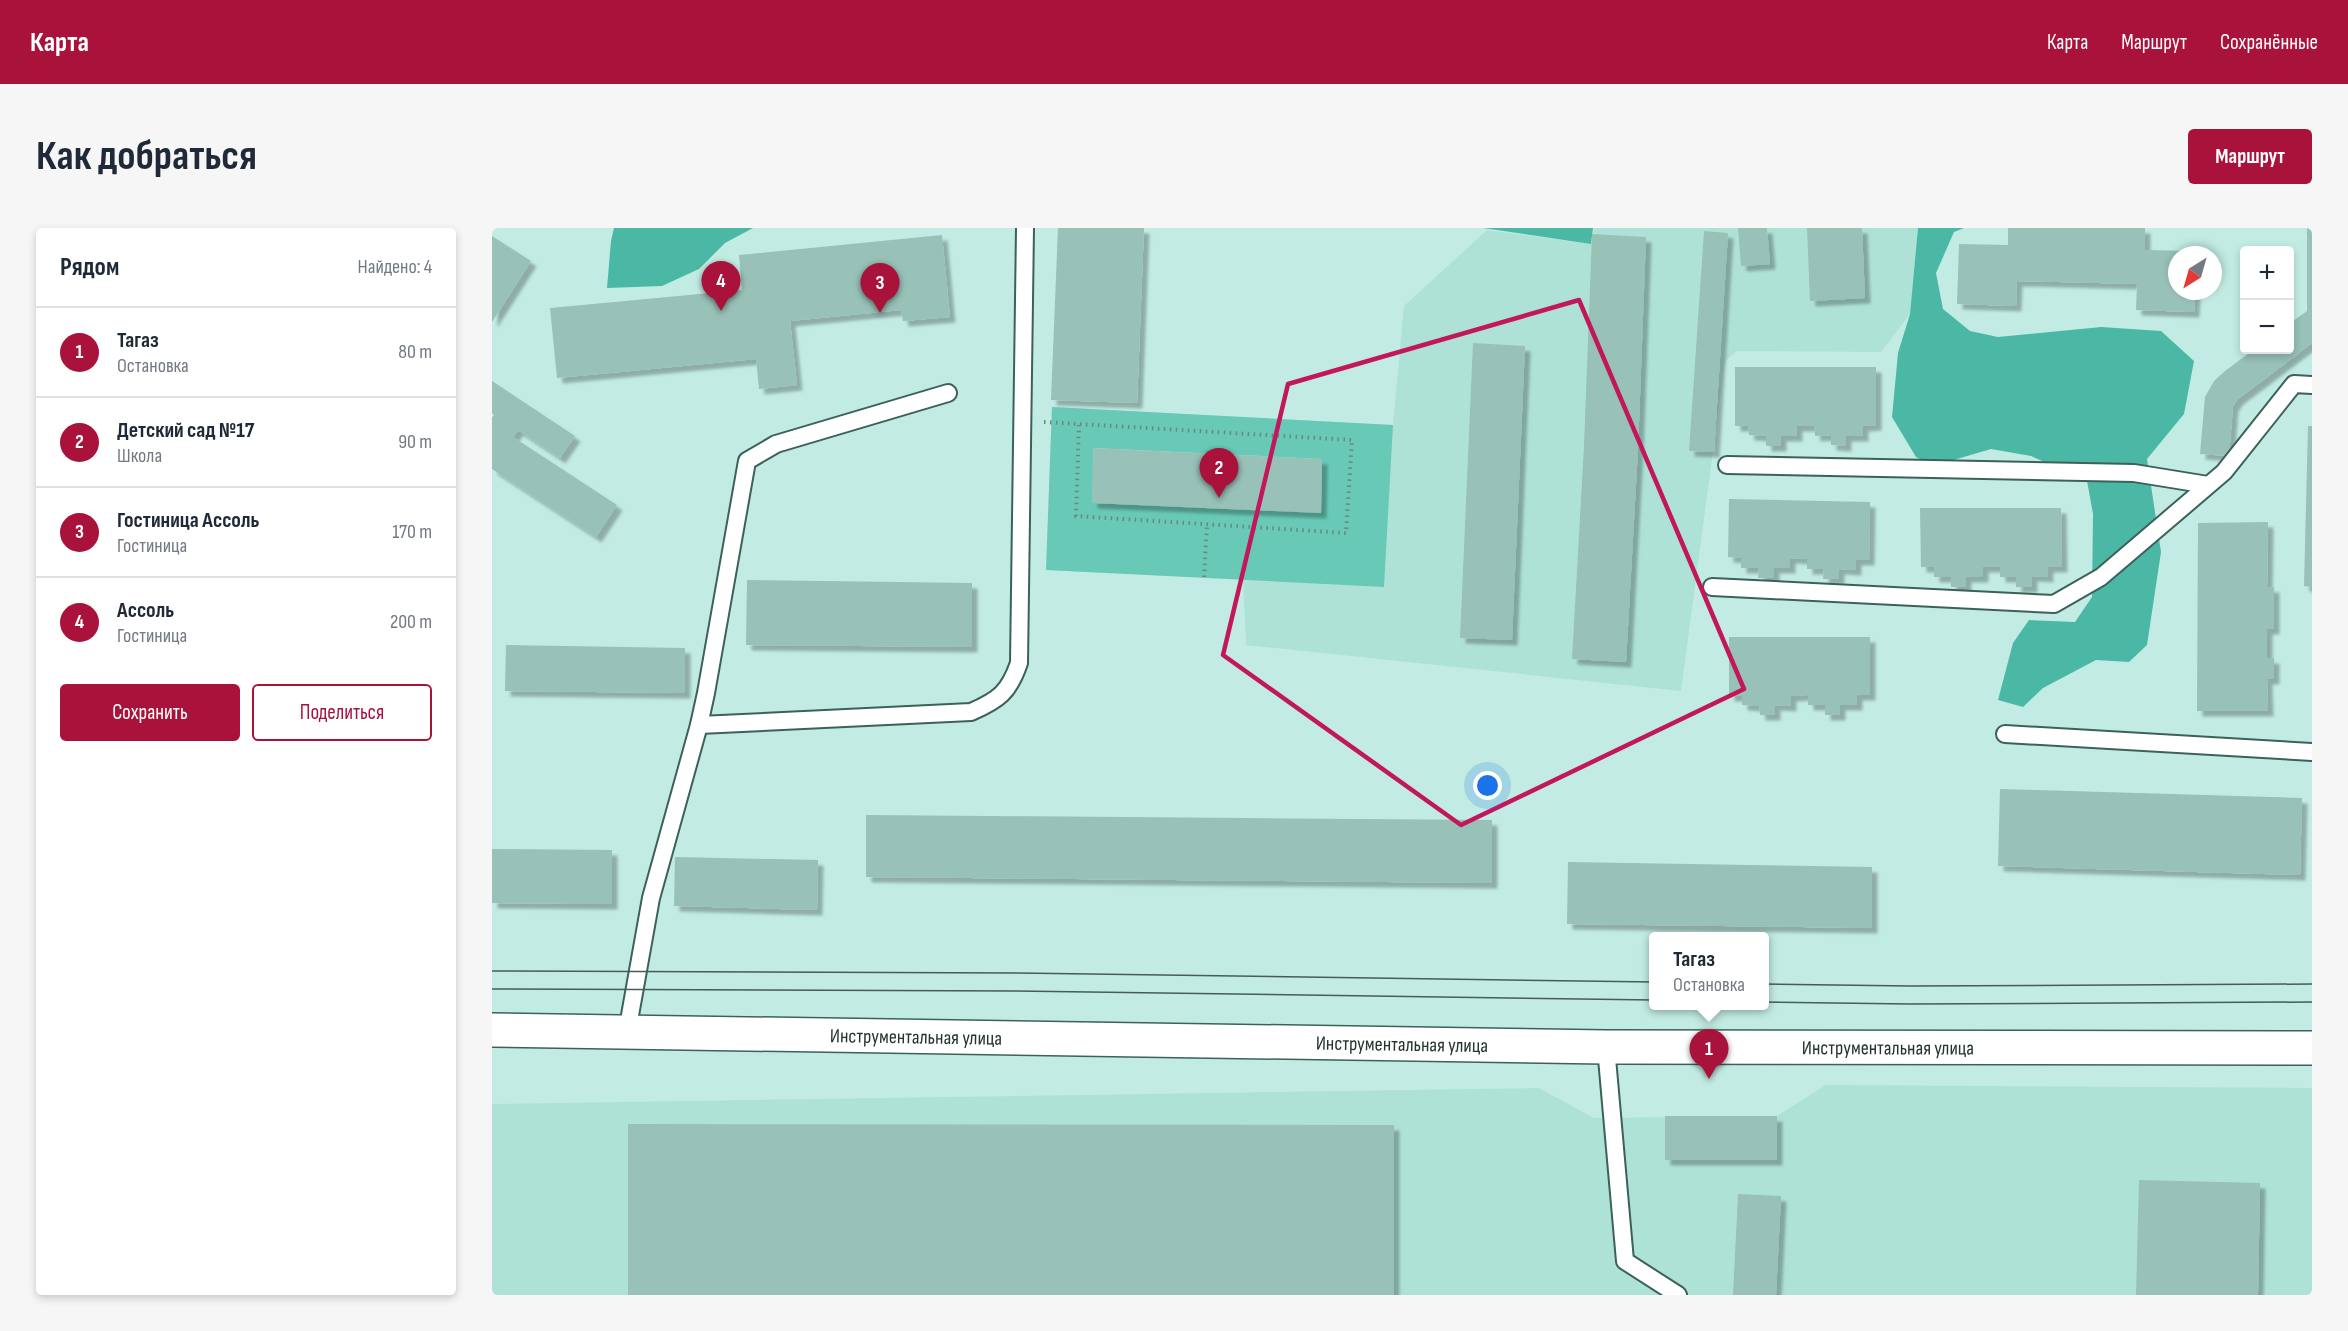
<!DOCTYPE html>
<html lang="ru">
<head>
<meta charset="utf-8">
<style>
	body { margin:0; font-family:"Sofia Sans Condensed",sans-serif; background:#f6f6f7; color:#1f2937 }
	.controls { position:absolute; right:18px; top:18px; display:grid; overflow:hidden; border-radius:6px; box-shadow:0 3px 9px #0003 }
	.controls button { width:54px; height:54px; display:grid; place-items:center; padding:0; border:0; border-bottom:2px solid #e0e1e3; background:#fff; color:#1f2937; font:30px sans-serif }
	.compass { position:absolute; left:1676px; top:18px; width:54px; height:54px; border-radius:50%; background:#fff; box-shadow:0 3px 9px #0003; rotate:217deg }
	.you { position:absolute; left:996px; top:558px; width:21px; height:21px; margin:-15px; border:4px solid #fff; border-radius:50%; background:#1a73e8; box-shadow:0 0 0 9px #1a73e833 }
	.badge { display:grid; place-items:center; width:39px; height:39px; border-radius:50%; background:#a9123b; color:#fff; font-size:20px; font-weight:700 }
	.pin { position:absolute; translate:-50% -50px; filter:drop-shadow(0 2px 3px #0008) }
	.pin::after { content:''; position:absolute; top:32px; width:21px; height:18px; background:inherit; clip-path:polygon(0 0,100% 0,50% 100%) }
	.popup { position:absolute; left:1157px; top:704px; width:120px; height:78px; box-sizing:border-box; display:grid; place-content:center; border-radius:6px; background:#fff; filter:drop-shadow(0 2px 4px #0005); font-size:20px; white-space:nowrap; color:#747a83 }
	.popup b { font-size:22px; color:#1f2937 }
	.popup::after { content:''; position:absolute; left:50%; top:100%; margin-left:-12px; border:12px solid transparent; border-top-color:#fff }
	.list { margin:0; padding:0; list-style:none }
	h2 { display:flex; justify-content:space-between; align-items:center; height:78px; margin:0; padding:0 24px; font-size:26px }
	h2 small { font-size:20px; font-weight:400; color:#747a83 }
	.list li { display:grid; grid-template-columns:39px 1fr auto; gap:18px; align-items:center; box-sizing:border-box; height:90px; padding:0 24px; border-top:2px solid #e0e1e3 }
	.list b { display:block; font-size:22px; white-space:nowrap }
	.list p { margin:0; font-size:20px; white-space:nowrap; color:#747a83 }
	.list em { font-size:20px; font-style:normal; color:#747a83 }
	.actions { display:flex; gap:12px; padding:18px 24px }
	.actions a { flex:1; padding:14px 0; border:2px solid #a9123b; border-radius:6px; text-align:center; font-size:21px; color:#a9123b }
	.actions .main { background:#a9123b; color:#fff }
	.map { position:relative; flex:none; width:1820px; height:1067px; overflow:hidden; border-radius:6px }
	header { display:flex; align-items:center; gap:36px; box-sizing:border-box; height:84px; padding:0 30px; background:#a9123b; color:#fff }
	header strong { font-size:28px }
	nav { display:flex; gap:33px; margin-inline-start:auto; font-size:21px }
	.intro { display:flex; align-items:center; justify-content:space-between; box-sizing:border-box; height:144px; padding:0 36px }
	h1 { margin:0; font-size:42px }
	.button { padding:15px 27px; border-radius:6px; background:#a9123b; color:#fff; font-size:21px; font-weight:700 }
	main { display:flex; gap:36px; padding:0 36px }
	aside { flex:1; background:#fff; border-radius:6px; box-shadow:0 3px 9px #0003 }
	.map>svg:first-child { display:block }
</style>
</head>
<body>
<header>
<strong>Карта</strong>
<nav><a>Карта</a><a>Маршрут</a><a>Сохранённые</a></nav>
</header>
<div class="intro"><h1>Как добраться</h1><a class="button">Маршрут</a></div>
<main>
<aside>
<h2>Рядом<small>Найдено: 4</small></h2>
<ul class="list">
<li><span class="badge">1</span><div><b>Тагаз</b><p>Остановка</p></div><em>80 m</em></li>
<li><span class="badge">2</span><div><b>Детский сад №17</b><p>Школа</p></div><em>90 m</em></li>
<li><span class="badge">3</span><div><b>Гостиница Ассоль</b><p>Гостиница</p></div><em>170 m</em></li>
<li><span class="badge">4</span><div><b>Ассоль</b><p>Гостиница</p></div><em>200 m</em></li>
</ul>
<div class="actions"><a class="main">Сохранить</a><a>Поделиться</a></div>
</aside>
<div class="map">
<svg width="1820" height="1067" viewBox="0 0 1820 1067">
	<defs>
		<filter id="shadow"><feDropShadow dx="5.5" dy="5.5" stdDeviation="1.5" flood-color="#0004"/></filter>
	</defs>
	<rect width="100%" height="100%" fill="#c2ece3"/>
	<g fill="#afe2d7">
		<path d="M1102,0H1426L1418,86L1389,124L1245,123L1233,133L1189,463L754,417L751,351L554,342L560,179L901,197L912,78L995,2L1099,16Z"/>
		<path d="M1334,857L1820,860V1067H0V876L1047,860L1102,890L1285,888Z"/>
	</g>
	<path fill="#69c9b7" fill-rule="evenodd" d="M560,179L901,197L892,359L554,342ZM602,220L830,231L829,284L600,275Z"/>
	<g fill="#4ab8a5">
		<path d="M122,0H261L233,15L207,41L170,58L115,60L119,13Z"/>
		<path d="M991,0H1101L1099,16Z"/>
		<path d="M1426,0H1472L1462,4L1444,45L1451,81L1478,103L1506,109L1609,99L1669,103L1702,133L1692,186L1655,231L1669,324L1655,417L1637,434L1604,432L1551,460L1531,479L1506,472L1521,415L1537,392L1583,394L1600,369L1601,286L1592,236L1566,240L1539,228L1499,221L1441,238L1424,229L1400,189L1406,125L1418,86Z"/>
	</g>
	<g fill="#98c1b8" filter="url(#shadow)">
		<path d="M566,0H652L645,175L559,172Z"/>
		<path d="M1246,0H1275L1278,36L1249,38Z"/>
		<path d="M1315,0H1370L1373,70L1318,73Z"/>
		<path d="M1516,0H1653V22L1704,23V27H1685V63H1703L1702,84L1644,82L1645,56L1525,53L1524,78L1465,76L1467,16L1516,17Z"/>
		<path d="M1815,0H1820V115L1746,171L1741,178L1737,228L1708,226L1713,169L1722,153L1733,143L1761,122H1798V95L1815,83Z"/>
		<path d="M1212,3L1236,5L1222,224L1197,223Z"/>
		<path d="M1100,6L1154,9L1146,221L1134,434L1080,431L1092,218Z"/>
		<path d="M450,7L458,89L411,93L409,82L298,93L305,157L267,161L264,131L65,150L58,80L250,62L247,27Z"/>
		<path d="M0,8L39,33L0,94Z"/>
		<path d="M981,115L1033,118L1020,412L968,410Z"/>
		<path d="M1243,139H1384V197L1371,198V208H1354V218L1339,217V207L1323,208L1322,198H1305V208H1289V218H1274V208L1257,207L1256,198H1243Z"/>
		<path d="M0,153L83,208L68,230L26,202L21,209L125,277L104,309L0,241V190L2,187L0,185Z"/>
		<path d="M1816,198H1820V359L1812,358Z"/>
		<path d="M601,220L830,231L829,285L600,275Z"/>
		<path d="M1237,271L1378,274L1377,332H1364V342L1347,341V351H1331L1332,341H1315V331L1298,330V340H1282V350H1266L1267,340H1249V330L1236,329Z"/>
		<path d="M1428,280H1569L1570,339H1556V349L1540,348V359H1524V349H1508V339H1491V349H1474V359H1459V349H1442V339H1429Z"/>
		<path d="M1776,294L1775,359H1782V401H1775V430H1782V451H1775L1776,483H1705L1706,295Z"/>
		<path d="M255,352L480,355V419L254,417Z"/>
		<path d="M1237,409H1378V467H1365V477H1348V487H1333V477H1316V467L1299,468V478L1283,477V487H1268L1267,478L1250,477V468H1237Z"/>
		<path d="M14,417L193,420V465L13,463Z"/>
		<path d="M1508,561L1810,570L1808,647L1506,638Z"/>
		<path d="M374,587L1000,592V655L374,649Z"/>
		<path d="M0,621L120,622V676L0,675Z"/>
		<path d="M183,629L326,632L325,682L182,678Z"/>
		<path d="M1076,634L1380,639V700L1075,696Z"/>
		<rect x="1173" y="888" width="112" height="44"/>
		<path d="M136,896L902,897V1067H136Z"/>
		<path d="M1647,952L1768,955L1766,1067H1644Z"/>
		<path d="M1246,966L1289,968L1284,1067H1241Z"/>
	</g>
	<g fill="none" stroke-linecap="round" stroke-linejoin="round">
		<g stroke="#3c615a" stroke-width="20">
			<g id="service">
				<path d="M1235,237L1642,245L1716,257"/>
				<path d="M1220,359L1562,376L1609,349L1732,244L1802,156L1820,157"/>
				<path d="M207,497L479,484C507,472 517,464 527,435L533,0"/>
				<path d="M1513,506L1820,524"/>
				<path d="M135,804L159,670L207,497L214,465L255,233L284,216L456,165"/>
				<path d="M1114,819L1133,1033L1186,1067"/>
			</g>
		</g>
		<g stroke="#3c615a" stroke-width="36">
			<g id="tertiary">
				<path id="s1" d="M0,802L1114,819L1820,820"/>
			</g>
		</g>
		<g stroke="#6b8781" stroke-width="4" stroke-dasharray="1.5 4.5" stroke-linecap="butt">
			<path d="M552,194L860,212L854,305L584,288L587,197"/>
			<path d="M712,349L715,297"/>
		</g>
		<use href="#service" stroke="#fff" stroke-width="16"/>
		<use href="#tertiary" stroke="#fff" stroke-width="33"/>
		<g stroke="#465c56" stroke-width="1.5">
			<path d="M0,743L525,745L1162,754"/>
			<path d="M1272,756L1418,758L1820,756"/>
			<path d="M0,761L524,763L1162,772"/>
			<path d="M1272,774L1418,776L1820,774"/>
		</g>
	</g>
	<path fill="none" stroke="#c2185b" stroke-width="4.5" stroke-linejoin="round" d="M1087,72L1252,461L969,597L731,427L796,156Z"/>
	<g text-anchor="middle" stroke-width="6" stroke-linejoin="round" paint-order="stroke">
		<g font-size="20" fill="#243430" stroke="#c2ece3">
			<text dy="7" stroke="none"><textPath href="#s1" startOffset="424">Инструментальная улица</textPath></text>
			<text dy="7" stroke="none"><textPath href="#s1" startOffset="910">Инструментальная улица</textPath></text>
			<text dy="7" stroke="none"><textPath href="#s1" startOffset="1396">Инструментальная улица</textPath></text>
		</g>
	</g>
</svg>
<div class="controls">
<button>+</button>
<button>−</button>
</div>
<svg class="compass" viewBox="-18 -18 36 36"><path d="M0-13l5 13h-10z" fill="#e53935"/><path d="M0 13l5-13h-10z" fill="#747a83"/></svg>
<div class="you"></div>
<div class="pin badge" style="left:1217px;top:851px">1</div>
<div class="popup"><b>Тагаз</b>Остановка</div>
<div class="pin badge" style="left:727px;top:270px">2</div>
<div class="pin badge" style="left:388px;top:85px">3</div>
<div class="pin badge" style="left:229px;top:83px">4</div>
</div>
</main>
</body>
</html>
